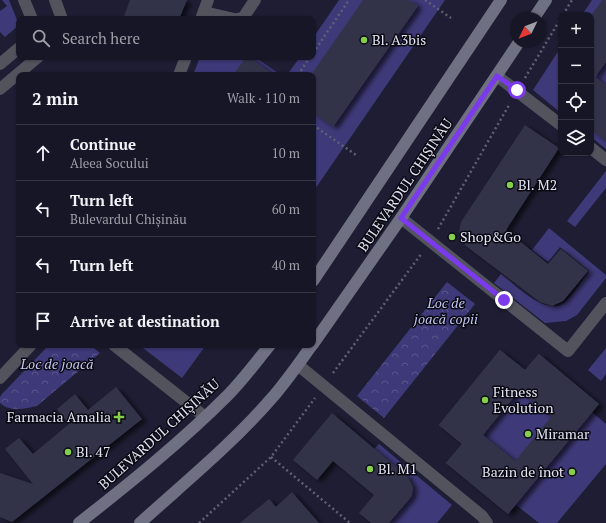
<!DOCTYPE html>
<html lang="en">
<head>
<meta charset="utf-8">
<style>
	body { margin:0; font-family:"PT Serif",serif; background:#232332; color:#f1f3f6 }
	.controls { position:absolute; right:12px; top:12px; display:grid; overflow:hidden; border-radius:8px; box-shadow:0 1px 3px #0004 }
	.controls button { width:36px; height:36px; display:grid; place-items:center; padding:0; border:0; border-bottom:1px solid #353543; background:#161626; color:#f1f3f6; font:20px sans-serif }
	.compass { position:absolute; left:510px; top:12px; width:36px; height:36px; border-radius:50%; background:#161626; box-shadow:0 1px 3px #0004; rotate:227deg }
	.stop { position:absolute; width:12px; height:12px; margin:-9px; border:3px solid #7c3aed; border-radius:50%; background:#fff }
	.stop.end { background:#7c3aed; border-color:#fff; box-shadow:0 1px 4px #0008 }
	.list { margin:0; padding:0; list-style:none }
	h2 { display:flex; justify-content:space-between; align-items:center; height:52px; margin:0; padding:0 16px; font-size:17px }
	h2 small { font-size:13px; font-weight:400; color:#9e9fa7 }
	.list li { display:grid; grid-template-columns:26px 1fr auto; gap:12px; align-items:center; box-sizing:border-box; height:56px; padding:0 16px; border-top:1px solid #353543 }
	.list b { display:block; font-size:15px; white-space:nowrap }
	.list p { margin:0; font-size:13px; white-space:nowrap; color:#9e9fa7 }
	.list em { font-size:13px; font-style:normal; color:#9e9fa7 }
	.icon { flex:none; width:22px; height:22px; fill:none; stroke:currentColor; stroke-width:2; stroke-linecap:round; stroke-linejoin:round }
	.map { position:relative; flex:none; width:606px; height:523px; overflow:hidden }
	.search { position:absolute; background:#161626; box-shadow:0 1px 3px #0004; left:16px; top:16px; width:300px; height:44px; display:flex; align-items:center; gap:10px; box-sizing:border-box; padding:0 14px; border-radius:8px; color:#9e9fa7; font-size:15px }
	.panel { position:absolute; background:#161626; box-shadow:0 1px 3px #0004; left:16px; top:72px; width:300px; height:276px; border-radius:8px }
	.map>svg:first-child { display:block }
</style>
</head>
<body>
<div class="map">
<svg width="606" height="523" viewBox="0 0 606 523">
	<defs>
		<pattern id="forest-crowns" width="20" height="18" patternUnits="userSpaceOnUse"><rect width="20" height="18" fill="#3e3978"/><path d="M2 6a3 3 0 1 1 6 0M12 15a3 3 0 1 1 6 0" fill="none" stroke="#5a568c"/></pattern>
		<filter id="shadow"><feDropShadow dx="4.5" dy="2.5" stdDeviation="2" flood-color="#0009"/></filter>
	</defs>
	<rect width="100%" height="100%" fill="#1e1d33"/>
	<g fill="url(#forest-crowns)">
		<path d="M447,282L475,304L384,418L357,396Z"/>
		<path d="M49,345H90L100,353L37,406C26,409 9,412 0,403V397L2,394Z"/>
	</g>
	<g fill="#3e3978">
		<path d="M2,0H9L19,25L5,37L0,32V11L7,6Z"/>
		<path d="M339,0H445L313,192V75H287L300,57H313V38Z"/>
		<path d="M592,0H606V149L591,137V15H582Z"/>
		<path d="M561,47V113L533,90Z"/>
		<path d="M200,57H255L281,75H193Z"/>
		<path d="M606,171V188L575,227L567,221Z"/>
		<path d="M549,228L606,275V278L577,315L566,321L545,323L494,283L501,274C516,285 545,316 564,303C570,299 585,277 589,271L560,247L548,262L532,250Z"/>
		<path d="M139,345H206L182,378Z"/>
		<path d="M606,348V374L601,381L588,370Z"/>
		<path d="M500,350L525,370L539,354L599,404L592,412L606,424V464L557,523H539L516,505L508,514L446,463L462,444L439,425Z"/>
		<path d="M379,444L452,505L437,523H389L412,496L413,487L408,477L374,449Z"/>
	</g>
	<g fill="#33334a" fill-rule="evenodd" filter="url(#shadow)">
		<path d="M130,0H187L179,19H123Z"/>
		<path d="M363,0H409L418,6L333,127L313,113V72Z"/>
		<path d="M602,0H606V62L595,77L606,85V141L591,130V16Z"/>
		<path d="M246,57H249L274,75H233Z"/>
		<path d="M525,125L559,148L506,230L548,264L561,249L588,271L563,301L552,306L540,302L466,246L459,233L461,222Z"/>
		<path d="M500,350L525,370L539,354L599,404L508,514L446,463L462,444L439,425ZM519,391L551,417L515,461L483,435Z"/>
		<path d="M116,387L142,419L12,522L0,517V473L33,484L5,449L19,438L33,454L69,424L57,409L75,394L88,410Z"/>
		<path d="M332,413L408,477L413,487L412,496L389,523H371L359,513L374,495L333,461L317,480L293,460Z"/>
		<path d="M292,492L319,523H240L269,499L276,507Z"/>
	</g>
	<g fill="none" stroke-linecap="round" stroke-linejoin="round">
		<g stroke="#606074" stroke-width="2.5" stroke-dasharray="2 3" stroke-linecap="butt">
			<path d="M425,0L451,18"/>
			<path d="M563,15L572,0"/>
			<path d="M313,53L349,0"/>
			<path d="M298,75L310,57"/>
			<path d="M525,78L561,18"/>
			<path d="M313,125L356,155"/>
			<path d="M438,229L509,105"/>
			<path d="M333,373L422,253"/>
			<path d="M271,457L350,523"/>
			<path d="M199,523L271,457L315,398"/>
		</g>
		<g stroke="#53535e" stroke-width="12">
			<path d="M24,0L32,19"/>
			<path d="M55,0L62,19"/>
			<path d="M204,12L234,19"/>
			<path d="M238,19L243,18L255,0"/>
			<path d="M0,64L19,48"/>
			<path d="M0,89L38,57"/>
			<path d="M401,218L568,351L606,303"/>
			<path d="M298,365L482,516L487,523"/>
		</g>
		<g stroke="#53535e" stroke-width="12">
			<path d="M201,19L208,0"/>
			<path d="M179,75L186,57"/>
			<path d="M497,76L561,125"/>
			<path d="M591,148L606,160"/>
			<path d="M114,345L205,417"/>
			<path d="M0,378L31,345"/>
		</g>
		<g stroke="#6f7082" stroke-width="12">
			<path d="M534,18L546,0"/>
			<path d="M313,281L501,0"/>
			<path d="M313,344L401,218L519,42"/>
			<path d="M79,523C130,483 181,442 227,396C243,380 256,362 270,345"/>
			<path d="M140,523C184,483 232,444 271,399C286,382 299,363 312,345"/>
		</g>
	</g>
	<g fill="none" stroke-linecap="round" stroke-linejoin="round">
		<path stroke="#7c3aed" stroke-width="5" d="M504,300L401,218L497,76L517,90"/>
	</g>
	<g fill="#85cf4c" stroke="#090912" stroke-width="1.5">
		<circle cx="364" cy="40" r="4"/>
		<circle cx="510" cy="185" r="4"/>
		<circle cx="452" cy="237" r="4"/>
		<circle cx="485" cy="400" r="4"/>
		<path d="M117 411h4v4h4v4h-4v4h-4v-4h-4v-4h4z"/>
		<circle cx="528" cy="434" r="4"/>
		<circle cx="68" cy="452" r="4"/>
		<circle cx="370" cy="469" r="4"/>
		<circle cx="572" cy="472" r="4"/>
	</g>
	<g text-anchor="middle" stroke-width="3" stroke-linejoin="round" paint-order="stroke">
		<g font-size="14" fill="#e3e3f3" stroke="#090912" text-anchor="start">
			<text x="372" y="45">Bl. A3bis</text>
			<text x="518" y="190">Bl. M2</text>
			<text x="460" y="242">Shop&amp;Go</text>
			<text x="493" y="397">Fitness<tspan x="493" dy="16">Evolution</tspan></text>
			<text x="111" y="422" text-anchor="end">Farmacia Amalia</text>
			<text x="536" y="439">Miramar</text>
			<text x="76" y="457">Bl. 47</text>
			<text x="378" y="474">Bl. M1</text>
			<text x="564" y="477" text-anchor="end">Bazin de înot</text>
		</g>
		<g font-size="14" fill="#e3e3f3" stroke="#090912">
			<text transform="translate(405 185) rotate(-56)" y="5">BULEVARDUL CHIȘINĂU</text>
			<text transform="translate(159 434) rotate(-42)" y="5">BULEVARDUL CHIȘINĂU</text>
		</g>
		<g font-size="14" font-style="italic" fill="#c3c4f0" stroke="#090912">
			<text x="446" y="308">Loc de<tspan x="446" dy="16">joacă copii</tspan></text>
			<text x="57" y="369">Loc de joacă</text>
		</g>
	</g>
</svg>
<div class="controls">
<button>+</button>
<button>−</button>
<button><svg class="icon" aria-label="locate" viewBox="0 0 24 24"><circle cx="12" cy="12" r="6"/><path d="M12 2v4M12 18v4M2 12h4M18 12h4"/></svg></button>
<button><svg class="icon" aria-label="layers" viewBox="0 0 24 24"><path d="M12 4l9 5-9 5-9-5zM3 14l9 5 9-5"/></svg></button>
</div>
<svg class="compass" viewBox="-18 -18 36 36"><path d="M0-13l5 13h-10z" fill="#e53935"/><path d="M0 13l5-13h-10z" fill="#9e9fa7"/></svg>
<div class="stop" style="left:517px;top:90px"></div>
<div class="stop end" style="left:504px;top:300px"></div>
<div class="search"><svg class="icon" aria-label="search" viewBox="0 0 24 24"><circle cx="10" cy="10" r="6"/><path d="M15 15l6 6"/></svg>Search here</div>
<section class="panel">
<h2>2 min<small>Walk · 110 m</small></h2>
<ul class="list">
<li><svg class="icon" aria-label="ahead" viewBox="0 0 24 24"><path d="M12 20V5M6 11l6-6 6 6"/></svg><div><b>Continue</b><p>Aleea Socului</p></div><em>10 m</em></li>
<li><svg class="icon" aria-label="left" viewBox="0 0 24 24"><path d="M17 20v-9H6M10 6l-5 5 5 5"/></svg><div><b>Turn left</b><p>Bulevardul Chișinău</p></div><em>60 m</em></li>
<li><svg class="icon" aria-label="left" viewBox="0 0 24 24"><path d="M17 20v-9H6M10 6l-5 5 5 5"/></svg><div><b>Turn left</b></div><em>40 m</em></li>
<li><svg class="icon" aria-label="arrive" viewBox="0 0 24 24"><path d="M6 21V4h12l-3 4 3 4H6"/></svg><div><b>Arrive at destination</b></div></li>
</ul>
</section>
</div>
</body>
</html>
